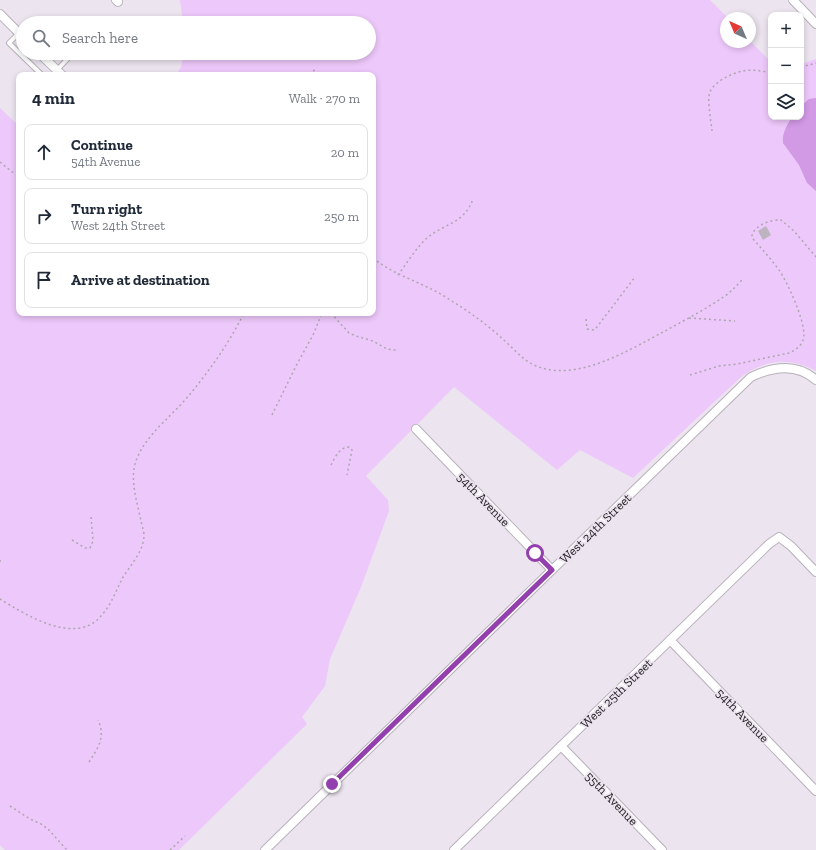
<!DOCTYPE html>
<html lang="en">
<head>
<meta charset="utf-8">
<style>
	body { margin:0; font-family:"Zilla Slab",serif; background:#f6f6f7; color:#1f2937 }
	.controls { position:absolute; right:12px; top:12px; display:grid; overflow:hidden; border-radius:8px; box-shadow:0 2px 6px #0003 }
	.controls button { width:36px; height:36px; display:grid; place-items:center; padding:0; border:0; border-bottom:1px solid #e0e1e3; background:#fff; color:#1f2937; font:20px sans-serif }
	.compass { position:absolute; left:720px; top:12px; width:36px; height:36px; border-radius:50%; background:#fff; box-shadow:0 2px 6px #0003; rotate:316deg }
	.stop { position:absolute; width:12px; height:12px; margin:-9px; border:3px solid #933fad; border-radius:50%; background:#fff }
	.stop.end { background:#933fad; border-color:#fff; box-shadow:0 1px 4px #0008 }
	.list { margin:0; padding:0; list-style:none }
	h2 { display:flex; justify-content:space-between; align-items:center; height:52px; margin:0; padding:0 16px; font-size:17px }
	h2 small { font-size:13px; font-weight:400; color:#747a83 }
	.list li { display:grid; grid-template-columns:26px 1fr auto; gap:12px; align-items:center; box-sizing:border-box; height:56px; margin:0 8px 8px; padding:0 8px; border:1px solid #e0e1e3; border-radius:8px }
	.list b { display:block; font-size:15px; white-space:nowrap }
	.list p { margin:0; font-size:13px; white-space:nowrap; color:#747a83 }
	.list em { font-size:13px; font-style:normal; color:#747a83 }
	.icon { flex:none; width:22px; height:22px; fill:none; stroke:currentColor; stroke-width:2; stroke-linecap:round; stroke-linejoin:round }
	.map { position:relative; flex:none; width:816px; height:850px; overflow:hidden }
	.search { position:absolute; background:#fff; box-shadow:0 2px 6px #0003; left:16px; top:16px; width:360px; height:44px; display:flex; align-items:center; gap:10px; box-sizing:border-box; padding:0 14px; border-radius:22px; color:#747a83; font-size:15px }
	.panel { position:absolute; background:#fff; box-shadow:0 2px 6px #0003; left:16px; top:72px; width:360px; height:244px; border-radius:8px }
	.map>svg:first-child { display:block }
</style>
</head>
<body>
<div class="map">
<svg width="816" height="850" viewBox="0 0 816 850">
	<rect width="100%" height="100%" fill="#ece4ef"/>
	<path fill="#edc8fa" d="M180,0H710L728,18H726V42H750V41L771,62V117H801V64L816,59V371C790,357 765,359 741,377L633,478L580,450L557,470L454,387L366,476L388,500L389,511L361,587L330,659L325,686L302,717L307,724L179,850H5L0,845V108L19,126V313H373V75H176L181,67L184,53H369V23H183Z"/>
	<path fill="#d299e5" d="M816,98V191L807,183L799,165L783,143C782,133 787,125 792,117H801V106L809,99Z"/>
	<path fill="#bcb4bf" d="M766,226L771,235L763,240L758,231Z"/>
	<g fill="none" stroke-linecap="round" stroke-linejoin="round">
		<g stroke="#b8b0bb" stroke-width="6">
			<g id="lane">
				<path d="M19,33L9,43L42,75"/>
				<path d="M57,70L73,53"/>
			</g>
		</g>
		<g stroke="#b8b0bb" stroke-width="10">
			<g id="street">
				<path d="M116,0L118,2"/>
				<path d="M793,0L816,24"/>
				<path d="M0,14L23,37"/>
				<path d="M39,53L62,75"/>
				<path d="M416,429L552,570"/>
				<path d="M670,640L816,791"/>
				<path d="M561,746L662,850"/>
				<path d="M265,850L552,570L751,377C772,367 796,362 816,380"/>
				<path d="M454,850L769,544L779,537L791,546L816,572"/>
			</g>
		</g>
		<g stroke="#ada6af" stroke-width="1.5" stroke-dasharray="2 3" stroke-linecap="butt">
			<path d="M801,67L816,63"/>
			<path d="M310,75L316,68"/>
			<path d="M712,131C711,121 708,105 709,96C710,83 732,73 743,71C753,69 762,71 771,73"/>
			<path d="M0,162L12,172L19,174"/>
			<path d="M373,258C396,277 426,283 450,300C470,312 489,326 506,342C515,350 523,360 534,365C575,384 629,350 665,331C685,320 706,309 725,296C732,291 737,285 743,279"/>
			<path d="M398,275C407,263 416,248 427,238C445,223 464,224 473,199"/>
			<path d="M331,313L349,333L356,336L373,341L387,349L396,350"/>
			<path d="M689,318L735,321"/>
			<path d="M586,319L587,329L594,330L597,327L635,277"/>
			<path d="M690,375L719,366L737,364L789,353C796,350 804,344 804,335C804,319 788,283 779,270C771,259 762,249 753,239L752,236C753,226 771,219 781,220L794,231L816,257"/>
			<path d="M272,415L296,366L313,335L322,313"/>
			<path d="M331,465C335,457 340,447 349,447L352,450L347,475"/>
			<path d="M72,540L85,548H90L93,541L91,516"/>
			<path d="M0,560V565"/>
			<path d="M0,599C26,615 75,646 101,616C111,605 116,591 122,579C130,565 143,553 144,536C144,531 142,526 141,521C137,501 128,476 138,456C148,434 169,418 185,400C208,373 228,345 244,313"/>
			<path d="M89,762C98,748 106,737 98,720"/>
			<path d="M10,806L30,819L41,824L48,829L67,850"/>
			<path d="M170,850L185,836"/>
		</g>
		<use href="#lane" stroke="#fff" stroke-width="4"/>
		<use href="#street" stroke="#fff" stroke-width="8"/>
	</g>
	<g fill="none" stroke-linecap="round" stroke-linejoin="round">
		<path stroke="#933fad" stroke-width="5" d="M332,784L552,570L535,553"/>
	</g>
	<g text-anchor="middle" stroke-width="3.5" stroke-linejoin="round" paint-order="stroke">
		<g font-size="13" fill="#272428" stroke="#ece4ef">
			<text transform="translate(484 499) rotate(46)" y="5">54th Avenue</text>
			<text transform="translate(595 528) rotate(-44)" y="5">West 24th Street</text>
			<text transform="translate(616 693) rotate(-44)" y="5">West 25th Street</text>
			<text transform="translate(743 715) rotate(46)" y="5">54th Avenue</text>
			<text transform="translate(612 798) rotate(46)" y="5">55th Avenue</text>
		</g>
	</g>
</svg>
<div class="controls">
<button>+</button>
<button>−</button>
<button><svg class="icon" aria-label="layers" viewBox="0 0 24 24"><path d="M12 4l9 5-9 5-9-5zM3 14l9 5 9-5"/></svg></button>
</div>
<svg class="compass" viewBox="-18 -18 36 36"><path d="M0-13l5 13h-10z" fill="#e53935"/><path d="M0 13l5-13h-10z" fill="#747a83"/></svg>
<div class="stop" style="left:535px;top:553px"></div>
<div class="stop end" style="left:332px;top:784px"></div>
<div class="search"><svg class="icon" aria-label="search" viewBox="0 0 24 24"><circle cx="10" cy="10" r="6"/><path d="M15 15l6 6"/></svg>Search here</div>
<section class="panel">
<h2>4 min<small>Walk · 270 m</small></h2>
<ul class="list">
<li><svg class="icon" aria-label="ahead" viewBox="0 0 24 24"><path d="M12 20V5M6 11l6-6 6 6"/></svg><div><b>Continue</b><p>54th Avenue</p></div><em>20 m</em></li>
<li><svg class="icon" aria-label="right" viewBox="0 0 24 24"><path d="M7 20v-9h11M14 6l5 5-5 5"/></svg><div><b>Turn right</b><p>West 24th Street</p></div><em>250 m</em></li>
<li><svg class="icon" aria-label="arrive" viewBox="0 0 24 24"><path d="M6 21V4h12l-3 4 3 4H6"/></svg><div><b>Arrive at destination</b></div></li>
</ul>
</section>
</div>
</body>
</html>
